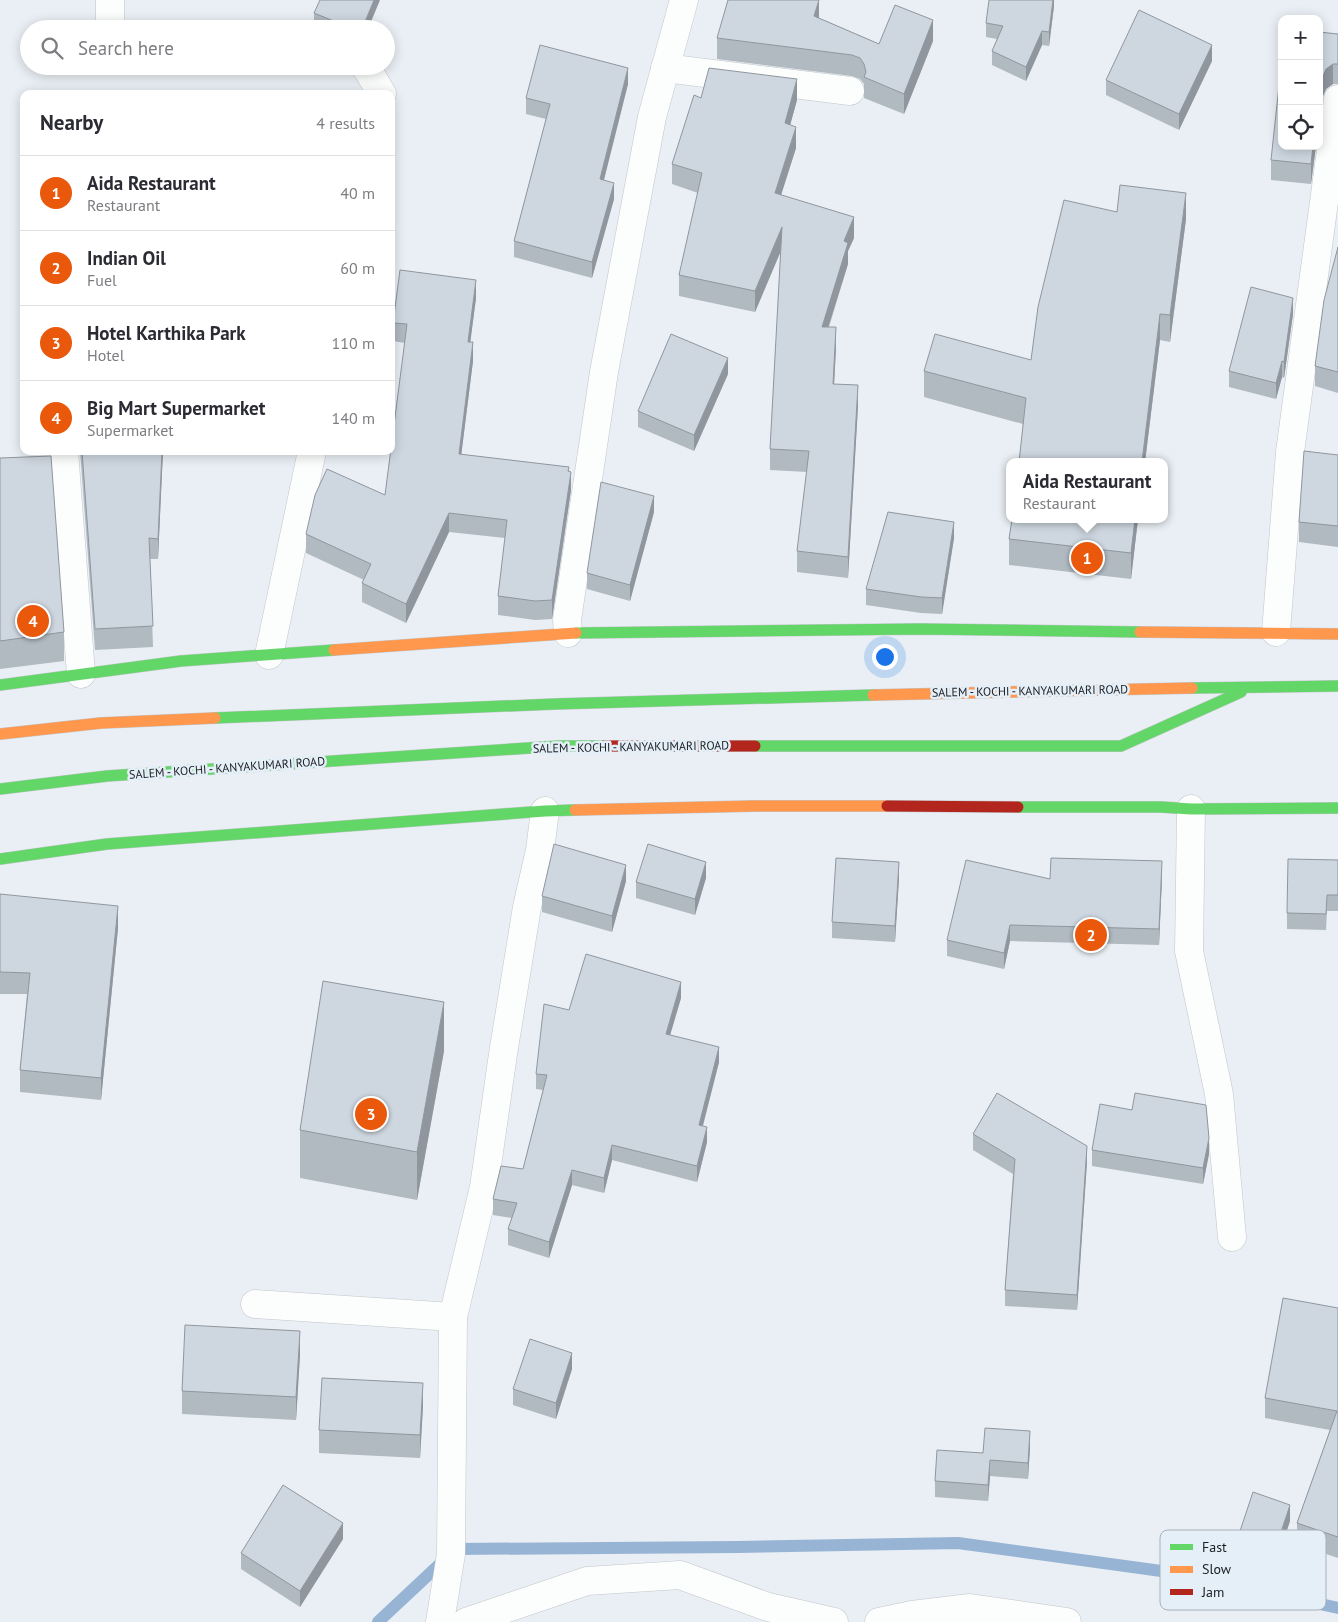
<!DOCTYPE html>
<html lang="en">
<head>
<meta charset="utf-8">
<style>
	body { margin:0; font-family:"PT Sans",sans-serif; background:#f2f2f3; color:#2b2b33 }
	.controls { position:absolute; right:15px; top:15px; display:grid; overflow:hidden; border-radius:10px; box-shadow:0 2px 12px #0003 }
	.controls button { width:45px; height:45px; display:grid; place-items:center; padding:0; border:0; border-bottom:1px solid #e1e1e2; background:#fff; color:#2b2b33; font:25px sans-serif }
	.you { position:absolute; left:884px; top:656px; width:18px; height:18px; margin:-12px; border:4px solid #fff; border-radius:50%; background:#1a73e8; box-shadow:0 0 0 8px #1a73e833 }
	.badge { display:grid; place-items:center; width:32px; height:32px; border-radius:50%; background:#ea580c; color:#fff; font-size:16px; font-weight:700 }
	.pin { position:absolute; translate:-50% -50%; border:2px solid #fff; box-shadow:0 1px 5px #0006 }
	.popup { position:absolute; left:1006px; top:458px; width:162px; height:65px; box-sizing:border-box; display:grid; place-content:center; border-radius:10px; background:#fff; filter:drop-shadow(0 1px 4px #0005); font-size:16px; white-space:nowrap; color:#7c7c81 }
	.popup b { font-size:19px; color:#2b2b33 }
	.popup::after { content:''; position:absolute; left:50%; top:100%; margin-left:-10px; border:10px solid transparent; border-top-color:#fff }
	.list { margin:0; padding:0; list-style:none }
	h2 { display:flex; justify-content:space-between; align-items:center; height:65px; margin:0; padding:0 20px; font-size:21px }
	h2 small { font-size:16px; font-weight:400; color:#7c7c81 }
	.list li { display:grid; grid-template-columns:32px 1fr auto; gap:15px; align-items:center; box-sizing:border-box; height:75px; padding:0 20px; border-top:1px solid #e1e1e2 }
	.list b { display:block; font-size:19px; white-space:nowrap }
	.list p { margin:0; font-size:16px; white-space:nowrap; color:#7c7c81 }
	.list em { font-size:16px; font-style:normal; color:#7c7c81 }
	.icon { flex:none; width:28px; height:28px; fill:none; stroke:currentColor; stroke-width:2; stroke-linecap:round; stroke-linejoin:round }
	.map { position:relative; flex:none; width:1338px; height:1622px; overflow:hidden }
	.search { position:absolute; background:#fff; box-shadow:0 2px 12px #0003; left:20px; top:20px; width:375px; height:55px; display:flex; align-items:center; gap:12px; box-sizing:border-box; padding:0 18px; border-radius:28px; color:#7c7c81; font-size:19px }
	.panel { position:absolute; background:#fff; box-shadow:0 2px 12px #0003; left:20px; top:90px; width:375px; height:365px; border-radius:10px }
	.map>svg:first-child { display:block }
</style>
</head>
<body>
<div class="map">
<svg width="1338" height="1622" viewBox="0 0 1338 1622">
	<rect width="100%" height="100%" fill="#e9eff4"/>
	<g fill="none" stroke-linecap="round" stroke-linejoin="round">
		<path stroke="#97b4d4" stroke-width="12" d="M378,1622L456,1549L738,1547L958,1543L1183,1574L1338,1608"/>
		<g stroke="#c2c6ca" stroke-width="29">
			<g id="street">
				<path d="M110,29V0"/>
				<path d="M364,66L366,67L382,94"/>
				<path d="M665,68L850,91"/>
				<path d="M64,451L81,674"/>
				<path d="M1276,632L1290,452L1338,99"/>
				<path d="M568,633L567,620L604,372L652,117L684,0"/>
				<path d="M269,655L312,451"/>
				<path d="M1191,809L1189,951L1219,1094L1232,1237"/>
				<path d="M255,1304L453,1317"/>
				<path d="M440,1622L451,1554L453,1317L484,1187L503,1054L527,907L540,850L545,811"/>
				<path d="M466,1622L587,1581L680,1575L768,1607L834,1622"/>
				<path d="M879,1622L912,1615L970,1608L1067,1622"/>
			</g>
		</g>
		<g stroke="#c2c6ca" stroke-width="12">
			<g id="fast">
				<path d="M576,633L920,629L1140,632"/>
				<path d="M0,685L181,661L334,650"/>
				<path d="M1192,688L1338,686"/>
				<path d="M215,718L555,704L873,695"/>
				<path d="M755,746H1121L1241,692"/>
				<path d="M0,789L107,776L559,746H604"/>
				<path d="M1018,807H1161L1191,809L1338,808"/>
				<path d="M0,859L107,844L545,811L575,810"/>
			</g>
		</g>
		<g stroke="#c2c6ca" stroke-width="12">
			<g id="slow">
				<path d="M1140,632L1338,634"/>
				<path d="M334,650L576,633"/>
				<path d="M873,695L1192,688"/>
				<path d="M0,734L101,723L215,718"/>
				<path d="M575,810L755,806H887"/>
			</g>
		</g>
		<g stroke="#c2c6ca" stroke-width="12">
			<g id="jam">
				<path d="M604,746H755"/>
				<path d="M887,806L1018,807"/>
			</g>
		</g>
		<use href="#street" stroke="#fcfdfd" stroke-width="28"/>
		<use href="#fast" stroke="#63d668" stroke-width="11"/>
		<use href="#slow" stroke="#ff974d" stroke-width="11"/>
		<use href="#jam" stroke="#b3261e" stroke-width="11"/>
	</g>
	<g fill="#b1b9c1">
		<path d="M819,0V18L879,44L933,41L904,114L864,98V84L860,79L852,76L717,59V38Z"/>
		<path d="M1054,0V6L1049,46L1042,45L1026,81L992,65V51L997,39L986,37V23Z"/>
		<path d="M314,13L368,29H314Z"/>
		<path d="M1319,32L1338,34V84H1333L1326,89L1323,96L1319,121Z"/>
		<path d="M1212,61L1179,130L1106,95V80Z"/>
		<path d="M628,84L604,180L614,199L592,278L514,257V241L546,119L526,114V98Z"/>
		<path d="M701,98L797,100L790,125L796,148L781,195L854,238L848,251V264L829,327L836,348L834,384L858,406L848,578L797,572V551L807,472L770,470V449L781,251L755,312L679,296V275L698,193L672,184V164Z"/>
		<path d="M1316,146L1311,184L1271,180V160Z"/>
		<path d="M1117,212L1186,219L1170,342L1160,340L1145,462H1019L1023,424L924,397V371L1031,360Z"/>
		<path d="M1338,247V393L1315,386V366Z"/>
		<path d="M476,298L470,342L473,361L461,455L569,471L571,490L552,619L535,620L498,615V596L505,538L449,532L406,623L362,602V583L364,580L306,553V534L385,495L405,343L393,341V323Z"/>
		<path d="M1293,314L1284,378L1282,377L1276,399L1229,387V371Z"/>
		<path d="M728,374L694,451L638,427V411Z"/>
		<path d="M80,451H163L158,559H150L153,647L95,650Z"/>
		<path d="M1338,455V547L1299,542V522Z"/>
		<path d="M0,458L64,632V661L0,669Z"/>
		<path d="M654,512L630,601L587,589V573Z"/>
		<path d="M1012,519H1138L1131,579L1009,565V539Z"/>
		<path d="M954,538L942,614L921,613L866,605V589Z"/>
		<path d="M1338,860V911H1327L1326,930L1287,929V913Z"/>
		<path d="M1162,877L1159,945L1010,941L1004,969L947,956V940L1050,879Z"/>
		<path d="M706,878L695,915L636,898V882Z"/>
		<path d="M899,878L895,942L832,938V922Z"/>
		<path d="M626,881L612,932L542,912V896Z"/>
		<path d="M0,894L118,928L101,1100L20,1092V1070L27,994H0Z"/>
		<path d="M681,998L670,1035L719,1062L703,1126L707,1142L697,1182L612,1160L604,1193L572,1185L549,1258L508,1245V1229L512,1218L493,1215V1199L523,1169L543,1090L536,1089V1074L569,1010Z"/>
		<path d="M444,1051L417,1200L300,1178V1130Z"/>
		<path d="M973,1134L1087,1162L1077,1310L1005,1306V1290L1013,1174L973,1150Z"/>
		<path d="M1092,1150L1209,1154L1203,1184L1092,1166Z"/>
		<path d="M1338,1308V1558L1297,1544V1523L1330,1430L1265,1418V1398Z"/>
		<path d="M300,1355L296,1420L182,1414V1391Z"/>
		<path d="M572,1369L556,1419L513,1405V1389Z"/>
		<path d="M423,1406L420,1458L319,1453V1430Z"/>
		<path d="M1030,1447L1028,1479L990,1476L988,1501L935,1497V1481L983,1453Z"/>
		<path d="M1290,1521L1277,1560L1240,1547V1531Z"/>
		<path d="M343,1539L300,1607L241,1569V1553Z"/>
	</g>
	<g fill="#90969d">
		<path d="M374,0H380L368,29H362Z"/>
		<path d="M819,0V18L814,37V16Z"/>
		<path d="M1053,0H1054V6L1049,46V32Z"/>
		<path d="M933,20V41L904,114V94Z"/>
		<path d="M1042,31V45L1026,81V67Z"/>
		<path d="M1212,45V61L1179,130V114Z"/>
		<path d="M1333,64V84L1326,89L1323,96L1319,121V101L1323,76L1326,69Z"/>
		<path d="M628,68V84L600,195V179Z"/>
		<path d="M797,79V100L785,144V123Z"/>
		<path d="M796,127V148L775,214V193Z"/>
		<path d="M1313,146H1316L1311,184V164Z"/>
		<path d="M614,183V199L592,278V262Z"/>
		<path d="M1186,193V219L1170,342V315Z"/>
		<path d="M854,217V238L848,251V264L822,347V327L844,241Z"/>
		<path d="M782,227V248L755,312V291Z"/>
		<path d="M476,280V298L468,360V342Z"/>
		<path d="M1293,298V314L1284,378V362Z"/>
		<path d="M1160,314V340L1145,462H1142Z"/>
		<path d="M836,327V348L833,405V384Z"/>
		<path d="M473,342V361L459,473V454Z"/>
		<path d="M728,358V374L694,451V435Z"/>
		<path d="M1282,361V377L1276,399V383Z"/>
		<path d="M858,385V406L848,578V557Z"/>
		<path d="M162,451H163L158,559V539Z"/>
		<path d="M569,467V483L571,472V490L552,619V600Z"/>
		<path d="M654,496V512L630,601V585Z"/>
		<path d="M449,513V532L406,623V604Z"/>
		<path d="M1135,519H1138L1131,579V553Z"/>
		<path d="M954,522V538L942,614V598Z"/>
		<path d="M1162,861V877L1159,945V929Z"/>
		<path d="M706,862V878L695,915V899Z"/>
		<path d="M899,862V878L895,942V926Z"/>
		<path d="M626,865V881L612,932V916Z"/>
		<path d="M118,906V928L101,1100V1078Z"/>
		<path d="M1010,925V941L1004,969V953Z"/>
		<path d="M681,982V998L666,1049V1034Z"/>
		<path d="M444,1002V1051L417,1200V1152Z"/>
		<path d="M719,1047V1062L699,1140V1125Z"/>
		<path d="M707,1127V1142L697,1182V1166Z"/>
		<path d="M1209,1138V1154L1203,1184V1168Z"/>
		<path d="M612,1145V1160L604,1193V1178Z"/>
		<path d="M1087,1146V1162L1077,1310V1295Z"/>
		<path d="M572,1170V1185L549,1258V1242Z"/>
		<path d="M300,1331V1355L296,1420V1397Z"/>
		<path d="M572,1353V1369L556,1419V1403Z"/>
		<path d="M423,1383V1406L420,1458V1435Z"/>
		<path d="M1030,1431V1447L1028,1479V1463Z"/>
		<path d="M990,1460V1476L988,1501V1485Z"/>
		<path d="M1290,1505V1521L1277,1560V1544Z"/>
		<path d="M343,1523V1539L300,1607V1591Z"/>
	</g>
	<g fill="#ced7e0" stroke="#90969d">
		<path d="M320,0H374L362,29H353L314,13Z"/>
		<path d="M728,0H819L814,16L879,44L895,5L933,20L904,94L864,77L866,72L864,64L860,58L852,55L717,38Z"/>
		<path d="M989,0H1053L1049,32L1042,31L1026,67L992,51L1003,26L986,23Z"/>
		<path d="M1139,10L1212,45L1179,114L1106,80Z"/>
		<path d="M1319,32L1338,34V64H1333L1326,69L1323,76L1319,101Z"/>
		<path d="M540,45L628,68L600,179L614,183L592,262L514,241L550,104L526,98Z"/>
		<path d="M1282,58V146H1313L1311,164L1271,160Z"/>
		<path d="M709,68L797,79L785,123L796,127L775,193L854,217L844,241L848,243L822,327H836L833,384L858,385L848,557L797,551L809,451L770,449L782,227L755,291L679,275L702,173L672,164L694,95L701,98Z"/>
		<path d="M1120,185L1186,193L1170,315L1160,314L1142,462H1019L1026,398L924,371L935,334L1031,360L1038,307L1064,200L1117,212Z"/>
		<path d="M1338,247V372L1315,366L1324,300Z"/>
		<path d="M400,270L476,280L468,342H473L459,454L569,467L568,471L571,472L552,600L535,601L498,596L507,520L449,513L406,604L362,583L371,564L306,534L315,495L327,469L385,495L407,324L393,323Z"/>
		<path d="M1251,287L1293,298L1284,362L1282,361L1276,383L1229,371Z"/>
		<path d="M671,334L728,358L694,435L638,411Z"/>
		<path d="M82,451H162L158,539L149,538L153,626L95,629Z"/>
		<path d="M1304,451L1338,455V526L1299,522Z"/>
		<path d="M51,456L64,632L0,641V458Z"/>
		<path d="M601,482L654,496L630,585L587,573Z"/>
		<path d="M888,512L954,522L942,598L921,597L866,589Z"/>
		<path d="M1012,519H1135L1131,553L1009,539Z"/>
		<path d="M554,844L626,865L612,916L542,896Z"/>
		<path d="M648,844L706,862L695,899L636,882Z"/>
		<path d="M836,858L899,862L895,926L832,922Z"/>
		<path d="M1051,858L1162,861L1159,929L1010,925L1004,953L947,940L966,860L1050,879Z"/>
		<path d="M1288,859L1338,860V895H1327L1326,914L1287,913Z"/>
		<path d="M0,894L118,906L101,1078L20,1070L30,973L0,972Z"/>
		<path d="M586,954L681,982L666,1034L719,1047L699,1125L707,1127L697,1166L612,1145L604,1178L572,1170L549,1242L508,1229L517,1203L493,1199L501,1166L523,1169L547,1075L536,1074L544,1004L569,1010Z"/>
		<path d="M323,981L444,1002L417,1152L300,1130Z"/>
		<path d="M997,1093L1087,1146L1077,1295L1005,1290L1015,1159L973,1134Z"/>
		<path d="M1135,1093L1206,1105L1209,1138L1203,1168L1092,1150L1100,1104L1132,1110Z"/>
		<path d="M1283,1298L1338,1308V1537L1297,1523L1337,1411L1265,1398Z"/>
		<path d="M185,1325L300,1331L296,1397L182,1391Z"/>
		<path d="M530,1339L572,1353L556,1403L513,1389Z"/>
		<path d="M322,1378L423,1383L420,1435L319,1430Z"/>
		<path d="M985,1428L1030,1431L1028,1463L990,1460L988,1485L935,1481L937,1450L983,1453Z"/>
		<path d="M283,1485L343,1523L300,1591L241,1553Z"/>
		<path d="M1253,1492L1290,1505L1277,1544L1240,1531Z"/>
	</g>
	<g text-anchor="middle" stroke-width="5" stroke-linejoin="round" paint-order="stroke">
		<g font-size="12" fill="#1a1d21" stroke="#e5eff8">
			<text transform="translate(1030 691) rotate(-1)" y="4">SALEM - KOCHI - KANYAKUMARI ROAD</text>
			<text transform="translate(631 747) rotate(-1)" y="4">SALEM - KOCHI - KANYAKUMARI ROAD</text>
			<text transform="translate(227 768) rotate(-4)" y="4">SALEM - KOCHI - KANYAKUMARI ROAD</text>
		</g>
	</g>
	<rect x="1160" y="1530" width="166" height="80" rx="8" fill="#e5eff8" stroke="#a8b0b8" stroke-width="1"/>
	<rect x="1170" y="1544" width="23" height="6" fill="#63d668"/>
	<rect x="1170" y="1566" width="23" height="7" fill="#ff974d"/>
	<rect x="1170" y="1589" width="23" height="6" fill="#b3261e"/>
	<g font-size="14" fill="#1a1d21">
		<text x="1202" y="1552">Fast</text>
		<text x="1202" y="1574">Slow</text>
		<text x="1202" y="1597">Jam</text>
	</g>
</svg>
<div class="controls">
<button>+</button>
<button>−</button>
<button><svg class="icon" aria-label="locate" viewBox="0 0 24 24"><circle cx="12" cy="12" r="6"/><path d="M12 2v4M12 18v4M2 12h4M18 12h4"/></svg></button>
</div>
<div class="you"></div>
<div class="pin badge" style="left:1087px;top:558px">1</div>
<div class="popup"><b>Aida Restaurant</b>Restaurant</div>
<div class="pin badge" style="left:1091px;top:935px">2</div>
<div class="pin badge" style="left:371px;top:1114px">3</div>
<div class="pin badge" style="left:33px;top:621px">4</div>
<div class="search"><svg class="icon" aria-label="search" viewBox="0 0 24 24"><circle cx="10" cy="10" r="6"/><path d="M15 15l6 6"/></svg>Search here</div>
<section class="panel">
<h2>Nearby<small>4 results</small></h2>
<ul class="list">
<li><span class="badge">1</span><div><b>Aida Restaurant</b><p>Restaurant</p></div><em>40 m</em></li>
<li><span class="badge">2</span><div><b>Indian Oil</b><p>Fuel</p></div><em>60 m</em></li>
<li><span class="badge">3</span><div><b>Hotel Karthika Park</b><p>Hotel</p></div><em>110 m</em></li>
<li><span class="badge">4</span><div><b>Big Mart Supermarket</b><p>Supermarket</p></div><em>140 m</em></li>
</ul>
</section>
</div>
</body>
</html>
